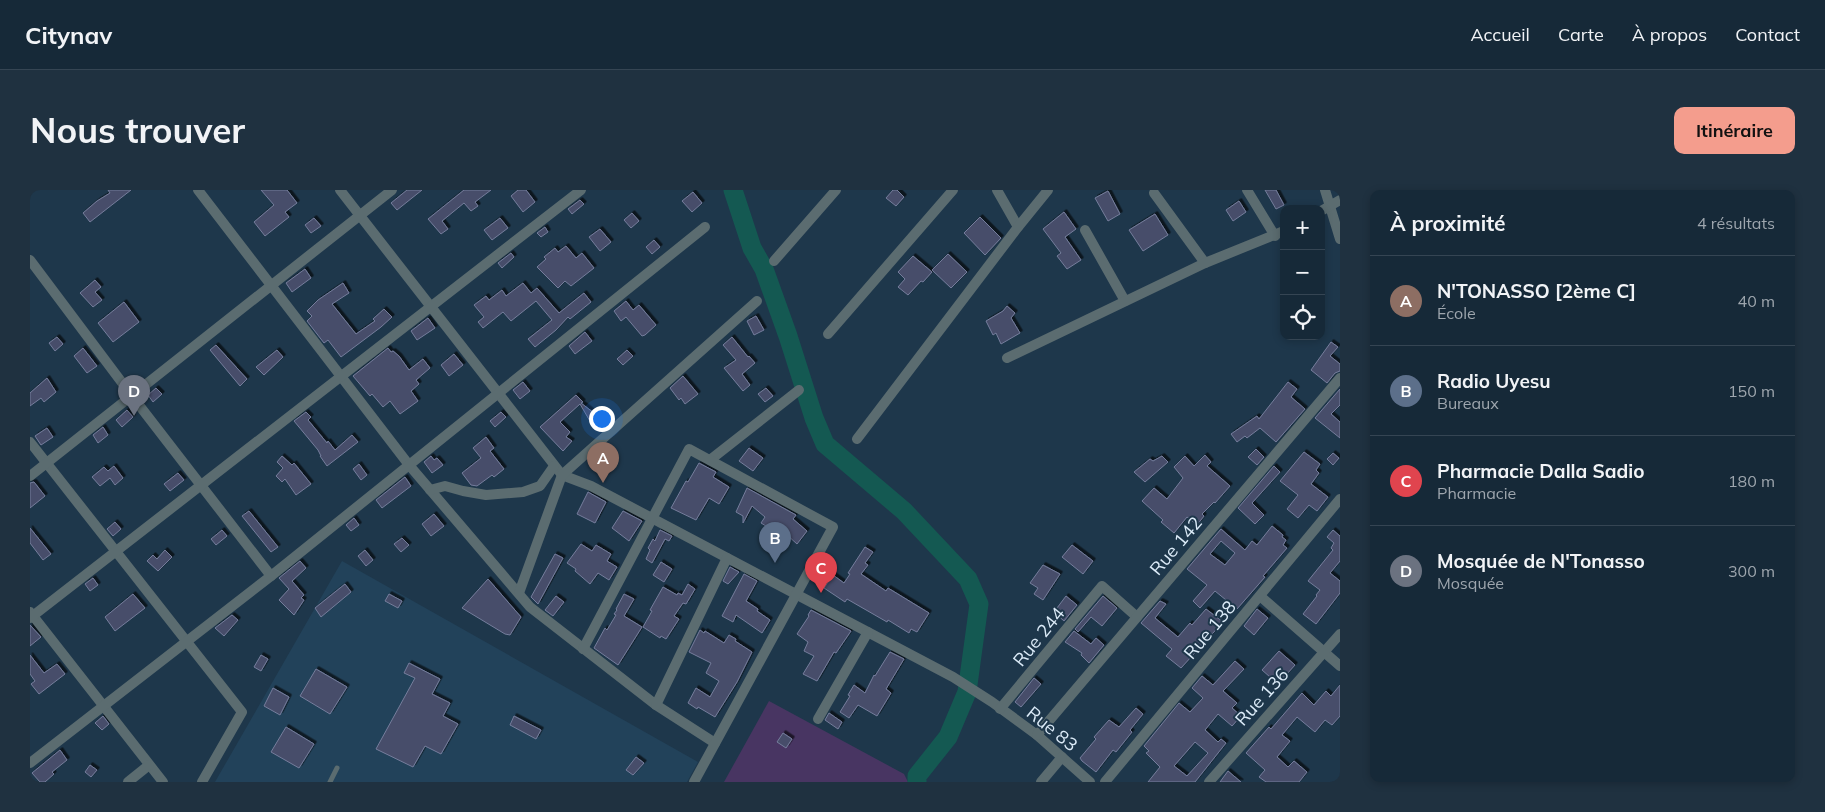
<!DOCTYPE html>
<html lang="fr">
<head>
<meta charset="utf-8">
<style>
	body { margin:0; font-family:Mulish,sans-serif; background:#1f3140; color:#f1f3f6 }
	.controls { position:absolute; right:15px; top:15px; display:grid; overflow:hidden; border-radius:10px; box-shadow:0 2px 8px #0003 }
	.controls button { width:45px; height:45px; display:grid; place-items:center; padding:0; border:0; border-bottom:1px solid #354553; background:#162938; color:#f1f3f6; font:25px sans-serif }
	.you { position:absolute; left:571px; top:228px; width:18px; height:18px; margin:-12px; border:4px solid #fff; border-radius:50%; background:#1a73e8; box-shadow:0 0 0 8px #1a73e833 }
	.badge { display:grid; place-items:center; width:32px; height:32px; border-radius:50%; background:#f49d8d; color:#fff; font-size:16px; font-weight:700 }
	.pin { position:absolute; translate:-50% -41px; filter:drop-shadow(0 1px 2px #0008) }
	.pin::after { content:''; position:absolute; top:26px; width:18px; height:15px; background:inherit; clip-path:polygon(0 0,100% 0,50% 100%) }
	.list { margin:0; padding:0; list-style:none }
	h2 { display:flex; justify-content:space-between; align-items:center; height:65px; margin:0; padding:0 20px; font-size:21px }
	h2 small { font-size:16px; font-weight:400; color:#9ea6ae }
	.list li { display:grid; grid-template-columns:32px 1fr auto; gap:15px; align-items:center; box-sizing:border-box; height:90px; padding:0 20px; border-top:1px solid #354553 }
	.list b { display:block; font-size:19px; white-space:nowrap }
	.list p { margin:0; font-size:16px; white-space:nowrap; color:#9ea6ae }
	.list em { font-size:16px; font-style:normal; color:#9ea6ae }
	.icon { flex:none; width:28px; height:28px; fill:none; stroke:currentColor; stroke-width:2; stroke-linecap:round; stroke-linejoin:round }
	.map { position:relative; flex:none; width:1310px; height:592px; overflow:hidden; border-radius:10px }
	header { display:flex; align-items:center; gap:30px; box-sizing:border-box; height:70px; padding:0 25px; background:#162938; border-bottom:1px solid #354553 }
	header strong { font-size:24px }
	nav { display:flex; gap:28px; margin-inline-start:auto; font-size:18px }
	.intro { display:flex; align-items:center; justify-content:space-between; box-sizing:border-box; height:120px; padding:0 30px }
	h1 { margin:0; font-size:35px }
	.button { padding:12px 22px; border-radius:10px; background:#f49d8d; color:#111; font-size:18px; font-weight:700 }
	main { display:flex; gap:30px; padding:0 30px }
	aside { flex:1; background:#162938; border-radius:10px; box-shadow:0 2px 8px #0003 }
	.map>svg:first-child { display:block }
</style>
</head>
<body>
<header>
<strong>Citynav</strong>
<nav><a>Accueil</a><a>Carte</a><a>À propos</a><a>Contact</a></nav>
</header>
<div class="intro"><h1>Nous trouver</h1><a class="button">Itinéraire</a></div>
<main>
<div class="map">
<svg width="1310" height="592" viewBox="0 0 1310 592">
	<defs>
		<filter id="shadow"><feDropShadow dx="2.5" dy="-2.5" stdDeviation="0" flood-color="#0009"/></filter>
	</defs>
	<rect width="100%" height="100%" fill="#1e374b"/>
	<path fill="#22425a" d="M312,371L668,572L657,592H185Z"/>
	<path fill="#483562" d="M739,511L874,584L878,592H694Z"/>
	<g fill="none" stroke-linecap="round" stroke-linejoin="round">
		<path stroke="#145952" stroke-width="19" d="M703,0L722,58L734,79L758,146L784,228L795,254L874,321L938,389L949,414L937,502L918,547L887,586V592"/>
	</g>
	<g fill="#474e6a" stroke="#757d9c" fill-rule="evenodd" filter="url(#shadow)">
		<path d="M78,0H101L60,32L53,23L67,11L80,3Z"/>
		<path d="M231,0H257L267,13L255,22L259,27L235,46L224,32L244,15Z"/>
		<path d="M377,0H392L367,20L361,13Z"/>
		<path d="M434,0H461L445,12L448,16L441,21L434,13L412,31L418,39L411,44L398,29Z"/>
		<path d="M488,0H496L505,12L493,22L481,6Z"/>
		<path d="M863,0H867L874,7L866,16L856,8Z"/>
		<path d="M1235,0H1246L1254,15L1246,19Z"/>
		<path d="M1078,1L1090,24L1078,31L1065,8Z"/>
		<path d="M663,2L672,13L662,22L652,11Z"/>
		<path d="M550,10L554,14L542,24L538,19Z"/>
		<path d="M1209,11L1216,22L1203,31L1196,20Z"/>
		<path d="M1034,22L1046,39L1035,47L1051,70L1037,79L1027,66L1031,63L1013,39Z"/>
		<path d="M602,23L609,31L601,38L594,30Z"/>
		<path d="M1125,24L1138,45L1113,61L1099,40Z"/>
		<path d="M950,27L971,48L955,65L934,43Z"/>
		<path d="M284,28L291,36L281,43L275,35Z"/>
		<path d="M470,28L478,38L462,50L454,40Z"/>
		<path d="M515,37L518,42L511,47L507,43Z"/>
		<path d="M570,39L581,52L570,61L559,47Z"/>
		<path d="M624,50L630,57L622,64L616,57Z"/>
		<path d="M536,56L546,68L552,63L564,78L541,96L535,91L528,98L507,77L516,69L514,67L525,58L528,62Z"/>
		<path d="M481,63L484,67L472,78L468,73Z"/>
		<path d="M918,64L937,82L921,98L902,80Z"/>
		<path d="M883,66L902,82L893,92L891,91L878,105L868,97L875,89L868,82Z"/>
		<path d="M275,79L281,88L262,102L256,93Z"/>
		<path d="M65,90L71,97L65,102L72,110L63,117L50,103Z"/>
		<path d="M313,93L319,103L302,114L326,144L345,131L343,129L354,119L362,127L351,137L311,167L298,150L294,153L277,131L282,126L277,121L288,110Z"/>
		<path d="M493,93L501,103L507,98L529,123L554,103L561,112L540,129L538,127L526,140L505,157L498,149L522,130L506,111L481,131L473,122L453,138L448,132L454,127L444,115L456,106L459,110L472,100L476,106Z"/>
		<path d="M596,111L603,120L609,115L626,135L615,145L612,146L596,127L591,131L584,121Z"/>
		<path d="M94,112L109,132L83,152L68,133Z"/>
		<path d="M977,116L985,123L981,128L990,143L971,154L966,143L963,145L956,131L973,121Z"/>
		<path d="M726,126L734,140L724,145L717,131Z"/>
		<path d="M398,128L405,138L387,150L381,141Z"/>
		<path d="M555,142L562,151L545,164L539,156Z"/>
		<path d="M27,147L33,154L25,161L19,153Z"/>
		<path d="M702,147L718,167L719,166L725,173L712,184L720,195L713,201L694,178L706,170L693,155Z"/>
		<path d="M1301,152L1308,157L1300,166L1310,174V181L1305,183L1297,193L1281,180Z"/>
		<path d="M186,155L217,189L210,196L180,160Z"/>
		<path d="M53,158L67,176L57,183L44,166Z"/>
		<path d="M358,158L361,162L363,161L369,166L379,180L393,169L400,178L386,190L389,194L381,201L388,211L370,224L360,211L353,217L342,204L340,206L323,186Z"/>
		<path d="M247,160L253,167L234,185L226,177Z"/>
		<path d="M597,160L603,166L593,175L587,169Z"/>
		<path d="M424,164L433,175L419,186L411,175Z"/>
		<path d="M653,186L668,204L655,214L651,208L649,210L640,198Z"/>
		<path d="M17,188L26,202L14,212L11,208L0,216V203Z"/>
		<path d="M493,192L500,201L490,209L483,200Z"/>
		<path d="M1258,192L1267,199L1261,207L1275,219L1246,252L1230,238L1217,248L1215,246L1207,252L1201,244L1227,226L1229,229Z"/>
		<path d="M126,198L132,204L123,212L118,205Z"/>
		<path d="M736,198L743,206L735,212L728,204Z"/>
		<path d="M1310,199V215L1301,224L1310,232V248L1285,228Z"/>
		<path d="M546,205L553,212L551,213L573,230L564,238L550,214L530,232L540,242L536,247L542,251L533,261L510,237Z"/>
		<path d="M97,220L103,227L92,237L86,230Z"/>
		<path d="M276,222L281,227L278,230L297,253L298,251L305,260L322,245L328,252L297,276L290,266H291L288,260L264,231Z"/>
		<path d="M471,222L476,227L465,237L460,231Z"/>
		<path d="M73,237L78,245L68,253L63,245Z"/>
		<path d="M17,238L23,247L11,255L5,246Z"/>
		<path d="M456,247L464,258L460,261L474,279L464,287L462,285L447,296L441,295L432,283L451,268L443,258Z"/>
		<path d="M719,258L733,268L723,281L709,271Z"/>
		<path d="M1226,259L1234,267L1227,275L1218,267Z"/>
		<path d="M1274,262L1290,274L1286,280L1289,283L1281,294L1298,307L1287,321L1279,315L1268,328L1257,319L1268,305L1250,291Z"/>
		<path d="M1303,263L1309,268L1303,275L1297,269Z"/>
		<path d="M1175,265L1181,272L1177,276L1200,296L1185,313L1184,312L1172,324L1174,326L1167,335L1157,327L1144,343L1131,332L1133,330L1112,311L1124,298L1137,309L1153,288L1144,277L1155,266L1164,276Z"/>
		<path d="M252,266L262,275L264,273L281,294L266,305L255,289L252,292L246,286L253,278L247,272Z"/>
		<path d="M401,266L404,270L407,268L413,275L402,283L394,272Z"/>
		<path d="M1132,266L1138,272L1115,292L1104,282L1120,269L1123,271Z"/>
		<path d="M669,273L686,282L683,287L699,297L689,314L679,308L666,330L641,318L656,291L658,292Z"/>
		<path d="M329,274L337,285L331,290L323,279Z"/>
		<path d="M84,276L93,288L85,295L80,288L70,296L62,287L74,277L78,281Z"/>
		<path d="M1244,276L1250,282L1222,313L1234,325L1225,334L1208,318Z"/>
		<path d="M148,283L154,290L140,301L134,294Z"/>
		<path d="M375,287L381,296L352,318L346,310Z"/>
		<path d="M4,292L15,306L0,318V293Z"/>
		<path d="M717,298L766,325L763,329L777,341L767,354L756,344L754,347L731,333L735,327L722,316L713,333V326L706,322Z"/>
		<path d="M558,302L576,312L565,333L547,324Z"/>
		<path d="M219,321L248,357L241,362L212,326Z"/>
		<path d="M593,321L612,331L599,351L582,338Z"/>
		<path d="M404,324L414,336L401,346L392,334Z"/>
		<path d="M324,328L329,335L321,341L316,335Z"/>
		<path d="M85,332L91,339L83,346L77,339Z"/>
		<path d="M1242,336L1253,345L1252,347L1256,350L1253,355L1257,358L1233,386L1235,387L1207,419L1185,401L1170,418L1163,411L1177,395L1157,379L1191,339L1215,360L1222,351L1227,355ZM1191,351L1205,363L1195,375L1180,364Z"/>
		<path d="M0,338L21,364L13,370L0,353Z"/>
		<path d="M192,340L197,346L186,355L181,349Z"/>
		<path d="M630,340L642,346L639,351L635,349L622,373L616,369L620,360L618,358L623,349L625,351Z"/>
		<path d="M1303,340L1310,346V371L1300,383L1310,391V403L1286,434L1273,424L1287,406L1286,405L1290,400L1278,391L1303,360L1301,358L1304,353L1297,347Z"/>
		<path d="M372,348L379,355L371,362L364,354Z"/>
		<path d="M551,354L562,361L566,355L581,364L577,371L587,377L579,390L568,383L560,394L545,381L546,379L537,373Z"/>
		<path d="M1042,355L1063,371L1053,384L1032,367Z"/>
		<path d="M835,357L843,362L835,373L838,375L831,384L856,401L858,398L899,423L887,442L881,439L879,443L858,430L857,432L817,409L815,412L794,398L803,385L814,393L820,384L818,383Z"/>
		<path d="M135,360L142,367L128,381L117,371L123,365L127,369Z"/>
		<path d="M335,360L343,370L336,376L328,366Z"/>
		<path d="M525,364L533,368L508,414L501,407Z"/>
		<path d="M270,371L276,378L262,391L274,405L271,408L274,410L264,425L249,410L259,399L249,388Z"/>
		<path d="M631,372L642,379L634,392L623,385Z"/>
		<path d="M1013,375L1030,384L1013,410L1004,404L1008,398L1000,393Z"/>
		<path d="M700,377L709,382L698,394L693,391Z"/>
		<path d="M714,384L727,391L716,411L728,419L727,421L740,430L732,443L706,425L703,432L692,426Z"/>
		<path d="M63,388L68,395L60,401L55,394Z"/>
		<path d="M458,389L491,427L480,445L475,444L432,418Z"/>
		<path d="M315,394L321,402L291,427L285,418Z"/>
		<path d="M658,394L665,399L656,414L653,413L644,426L649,429L636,449L631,446L630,448L613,437L622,421L620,420L633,397L647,405L648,403L652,405Z"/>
		<path d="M103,404L115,418L85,441L75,427Z"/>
		<path d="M359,404L372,411L368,418L355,411Z"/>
		<path d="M594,404L604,409L594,426L612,437L588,475L564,458L575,438L577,440L586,425L584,424L587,420L586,419Z"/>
		<path d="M526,406L534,412L523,426L515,420Z"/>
		<path d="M1036,406L1047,415L1034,431L1024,422Z"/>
		<path d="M1073,406L1087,418L1072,436L1061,427L1048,442L1045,439Z"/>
		<path d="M1130,411L1136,414L1125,428L1148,447L1160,433L1162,435L1176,419L1193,432L1151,478L1136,466L1142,459L1111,433Z"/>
		<path d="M1227,419L1238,428L1224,445L1214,436Z"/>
		<path d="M781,420L821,441L806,463L804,462L787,491L773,484L784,466L774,461L778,452L767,444L779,426L778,425Z"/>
		<path d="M202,425L208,430L194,446L185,438Z"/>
		<path d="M0,435L11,447L0,456Z"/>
		<path d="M670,440L674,443L675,441L694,453L699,445L706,449L705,451L722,462L707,492L685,527L668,517L667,519L658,513L666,498L680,507L689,491L676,483L681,473L659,462Z"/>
		<path d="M1044,441L1061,454L1066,448L1074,455L1059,473L1051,465L1052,463L1035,452Z"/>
		<path d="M1249,461L1265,475L1248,494L1232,480Z"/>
		<path d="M860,462L874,469L856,499L861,503L847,526L828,515L819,528L810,522L820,506L818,505L824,495L835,503L844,485L845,486Z"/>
		<path d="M0,465L14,483L27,474L35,484L9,504L1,494L5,491L0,484Z"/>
		<path d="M231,465L238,469L231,481L224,477Z"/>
		<path d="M1205,471L1214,479L1193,501L1207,513L1202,518L1211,526L1202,536L1188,524L1175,540L1188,552L1191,549L1196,553L1165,592H1118L1130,577L1116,563L1119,561L1114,556L1149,513L1160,522L1173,508L1162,498L1172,486L1183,495ZM1165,552L1178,563L1157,586L1144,576Z"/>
		<path d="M379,473L410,489L402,504L420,513L413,526L428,534L411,564L395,556L383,577L346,559L385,488L374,483Z"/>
		<path d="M286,479L317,497L300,524L270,506Z"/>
		<path d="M1004,488L1011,494L991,517L985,512Z"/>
		<path d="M1310,495V526L1302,535L1295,530L1285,542L1267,527L1252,545L1260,551L1247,567L1258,577L1264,571L1277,582L1269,592H1236L1229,587L1235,580L1216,563L1239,537L1241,539L1272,503L1284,515L1296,501L1301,506Z"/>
		<path d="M243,498L259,507L250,525L234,516Z"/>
		<path d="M1106,518L1113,524L1100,540L1102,542L1086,562L1083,560L1066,582L1052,571L1050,568L1066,549L1064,547L1079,530L1089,537Z"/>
		<path d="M799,523L812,532L808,539L795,530Z"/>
		<path d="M73,526L79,534L72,540L65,533Z"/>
		<path d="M484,526L511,540L506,549L480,535Z"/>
		<path d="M256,537L284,554L269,578L241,562Z"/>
		<path d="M753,543L762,549L756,558L747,552Z"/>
		<path d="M30,560L37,570L22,582L24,584L15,592H10L2,583Z"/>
		<path d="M606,567L614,573L603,585L596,580Z"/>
		<path d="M60,575L67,580L61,587L55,582Z"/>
		<path d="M1198,581L1211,592H1190Z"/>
	</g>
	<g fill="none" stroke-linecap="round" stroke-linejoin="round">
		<path stroke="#5b6c70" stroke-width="5" d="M300,592L307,578"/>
		<g stroke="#5b6c70" stroke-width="10">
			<path d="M168,0L379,275L500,417L626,515L685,553"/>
			<path d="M310,0L532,285L561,296L923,487L962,512L1007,545L1060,592"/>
			<path d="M967,0L988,37"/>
			<path d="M1217,0L1245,46"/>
			<path d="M1295,0L1310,49"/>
			<path d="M1124,3L1175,73"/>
			<path d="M1291,21L1310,10"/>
			<path d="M1055,40L1095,111"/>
			<path d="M0,70L102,206L241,386"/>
			<path d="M744,71L806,0"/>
			<path d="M798,144L923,0"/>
			<path d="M977,168L1175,73L1254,41"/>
			<path d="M827,249L988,37L1018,0"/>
			<path d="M0,252L212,522L172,592"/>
			<path d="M680,270L769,200"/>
			<path d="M0,286L362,0"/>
			<path d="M400,300L415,296L433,301L456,305L493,302L510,296L524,276"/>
			<path d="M489,403L532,285L727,111"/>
			<path d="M1230,406L1310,476"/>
			<path d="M0,422L133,592"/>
			<path d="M0,428L551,0"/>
			<path d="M553,459L659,259L803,337L664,592"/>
			<path d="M626,515L697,368"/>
			<path d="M970,519L1072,396L1107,427"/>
			<path d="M788,529L838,442"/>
			<path d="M1007,545L1310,188"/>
			<path d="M0,573L241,386L675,37"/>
			<path d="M98,592L119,575"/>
			<path d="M1011,592L1032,567"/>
			<path d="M1075,592L1310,309"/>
			<path d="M1179,592L1310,444"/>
		</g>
	</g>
	<g text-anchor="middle" stroke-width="4" stroke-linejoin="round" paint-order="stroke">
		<g font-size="18" fill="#dcebf8" stroke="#1e374b">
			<text transform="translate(1146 356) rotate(-50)" y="6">Rue 142</text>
			<text transform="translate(1180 440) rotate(-50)" y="6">Rue 138</text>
			<text transform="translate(1009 447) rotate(-51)" y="6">Rue 244</text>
			<text transform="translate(1232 507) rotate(-48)" y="6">Rue 136</text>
			<text transform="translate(1022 539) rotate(39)" y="6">Rue 83</text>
		</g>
	</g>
</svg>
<div class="controls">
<button>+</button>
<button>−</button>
<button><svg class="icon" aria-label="locate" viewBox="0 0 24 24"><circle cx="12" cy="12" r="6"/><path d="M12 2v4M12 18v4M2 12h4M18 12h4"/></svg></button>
</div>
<div class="you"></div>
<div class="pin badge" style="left:573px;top:293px;background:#8d6e63">A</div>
<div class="pin badge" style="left:745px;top:373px;background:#5c6f8a">B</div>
<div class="pin badge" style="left:791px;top:403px;background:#e0444e">C</div>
<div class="pin badge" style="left:104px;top:226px;background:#6b7280">D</div>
</div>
<aside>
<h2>À proximité<small>4 résultats</small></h2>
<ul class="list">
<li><span class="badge" style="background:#8d6e63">A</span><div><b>N'TONASSO [2ème C]</b><p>École</p></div><em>40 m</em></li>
<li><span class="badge" style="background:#5c6f8a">B</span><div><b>Radio Uyesu</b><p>Bureaux</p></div><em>150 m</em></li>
<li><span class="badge" style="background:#e0444e">C</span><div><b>Pharmacie Dalla Sadio</b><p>Pharmacie</p></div><em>180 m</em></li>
<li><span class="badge" style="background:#6b7280">D</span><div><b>Mosquée de N'Tonasso</b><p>Mosquée</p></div><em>300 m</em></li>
</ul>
</aside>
</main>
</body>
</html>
